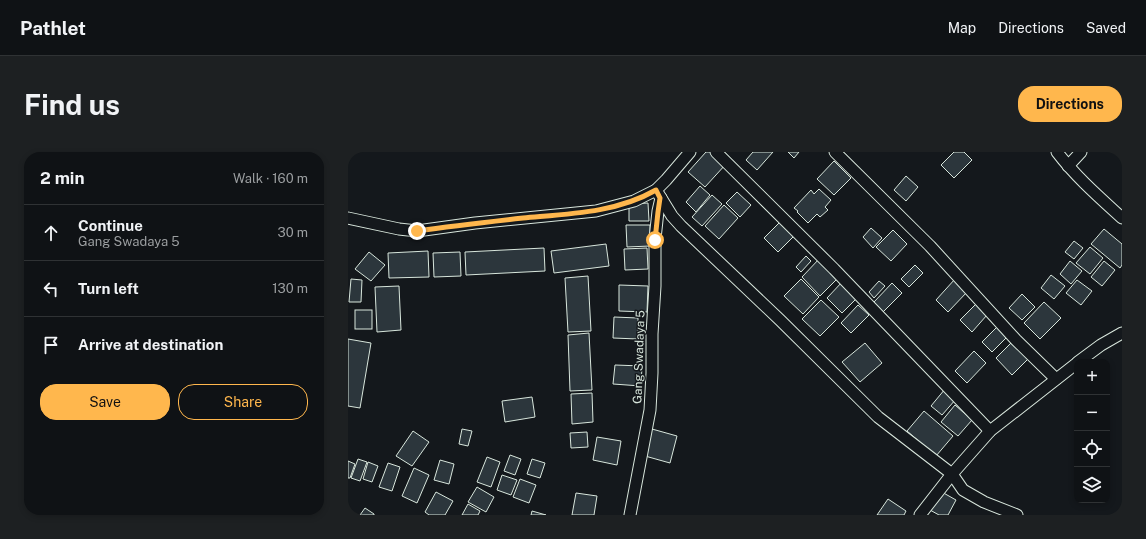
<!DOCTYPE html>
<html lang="en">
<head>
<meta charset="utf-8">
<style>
	body { margin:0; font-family:"Public Sans",sans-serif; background:#1d2022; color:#f1f3f6 }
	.controls { position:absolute; right:12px; bottom:12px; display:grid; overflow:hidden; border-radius:8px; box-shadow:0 2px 6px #0003 }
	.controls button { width:36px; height:36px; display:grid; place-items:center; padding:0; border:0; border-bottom:1px solid #2f3234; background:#0f1215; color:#f1f3f6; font:20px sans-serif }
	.stop { position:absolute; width:12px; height:12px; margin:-9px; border:3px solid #ffb74d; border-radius:50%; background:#fff }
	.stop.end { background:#ffb74d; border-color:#fff; box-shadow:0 1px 4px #0008 }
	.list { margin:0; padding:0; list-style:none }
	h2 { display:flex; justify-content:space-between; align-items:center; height:52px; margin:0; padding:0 16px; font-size:17px }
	h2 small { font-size:13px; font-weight:400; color:#9b9ea0 }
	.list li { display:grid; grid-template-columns:26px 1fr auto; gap:12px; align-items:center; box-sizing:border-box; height:56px; padding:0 16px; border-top:1px solid #2f3234 }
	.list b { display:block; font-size:15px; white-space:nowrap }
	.list p { margin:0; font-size:13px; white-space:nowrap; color:#9b9ea0 }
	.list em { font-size:13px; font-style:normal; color:#9b9ea0 }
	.actions { display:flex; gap:8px; padding:12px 16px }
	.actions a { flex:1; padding:9px 0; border:1px solid #ffb74d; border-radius:16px; text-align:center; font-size:14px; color:#ffb74d }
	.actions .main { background:#ffb74d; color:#111 }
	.icon { flex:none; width:22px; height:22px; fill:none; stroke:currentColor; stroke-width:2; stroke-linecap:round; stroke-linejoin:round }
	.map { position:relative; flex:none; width:774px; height:363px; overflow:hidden; border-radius:16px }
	header { display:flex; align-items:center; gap:24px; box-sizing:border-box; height:56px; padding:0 20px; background:#0f1215; border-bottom:1px solid #2f3234 }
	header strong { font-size:19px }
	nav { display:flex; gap:22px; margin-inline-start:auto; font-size:14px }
	.intro { display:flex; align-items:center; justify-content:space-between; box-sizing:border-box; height:96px; padding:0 24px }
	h1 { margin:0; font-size:28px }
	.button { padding:10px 18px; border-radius:16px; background:#ffb74d; color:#111; font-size:14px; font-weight:700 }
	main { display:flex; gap:24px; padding:0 24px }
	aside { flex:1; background:#0f1215; border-radius:16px; box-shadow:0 2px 6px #0003 }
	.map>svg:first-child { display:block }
</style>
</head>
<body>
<header>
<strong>Pathlet</strong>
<nav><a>Map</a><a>Directions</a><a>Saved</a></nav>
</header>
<div class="intro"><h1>Find us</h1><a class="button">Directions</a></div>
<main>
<aside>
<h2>2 min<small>Walk · 160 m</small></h2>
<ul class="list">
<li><svg class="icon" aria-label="ahead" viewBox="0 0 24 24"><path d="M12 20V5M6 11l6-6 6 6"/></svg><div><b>Continue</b><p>Gang Swadaya 5</p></div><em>30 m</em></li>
<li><svg class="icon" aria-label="left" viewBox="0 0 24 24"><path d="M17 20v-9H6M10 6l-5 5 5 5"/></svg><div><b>Turn left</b></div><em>130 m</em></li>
<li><svg class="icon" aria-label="arrive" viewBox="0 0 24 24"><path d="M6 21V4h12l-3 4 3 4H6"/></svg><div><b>Arrive at destination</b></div></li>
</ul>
<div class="actions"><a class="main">Save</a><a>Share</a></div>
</aside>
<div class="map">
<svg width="774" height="363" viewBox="0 0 774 363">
	<rect width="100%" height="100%" fill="#14181c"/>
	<g fill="#2c363c" stroke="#d8e6dc">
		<path d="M358,0H365L378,12L357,35L340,20Z"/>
		<path d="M405,0H425L409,18L398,8Z"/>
		<path d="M440,0H451L446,6Z"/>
		<path d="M606,0H616L624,8L606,26L593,13Z"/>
		<path d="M486,9L503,26L486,43L469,27Z"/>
		<path d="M558,24L570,35L558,49L546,38Z"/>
		<path d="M352,34L362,43L348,60L338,50Z"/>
		<path d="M471,37L483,48L477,55L480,58L472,65L469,62L460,71L449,60L450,59L446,56L463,38L466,42Z"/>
		<path d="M389,40L403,53L392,65L378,51Z"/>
		<path d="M364,43L374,52L354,74L344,65Z"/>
		<path d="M300,51L301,69H281V52Z"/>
		<path d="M376,53L390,66L371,87L357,74Z"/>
		<path d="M434,68L448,82L430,100L416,86Z"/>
		<path d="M278,73H302V94L279,95Z"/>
		<path d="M523,76L534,86L525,96L515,85Z"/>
		<path d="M756,77L774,92V113L772,116L743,92Z"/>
		<path d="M545,78L559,92L543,109L528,95Z"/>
		<path d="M726,89L735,96L726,107L717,100Z"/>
		<path d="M258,92L261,114L206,121L203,99Z"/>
		<path d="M742,95L755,106L742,122L728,111Z"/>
		<path d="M196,96L197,119L118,123L117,100Z"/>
		<path d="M299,96L300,117L277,118L276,97Z"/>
		<path d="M80,99L81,125L41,126L40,101Z"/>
		<path d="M21,100L37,113L23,129L7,117Z"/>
		<path d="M112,100L113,124L86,125L85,101Z"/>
		<path d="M458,104L463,109L453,120L448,115Z"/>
		<path d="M472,106L491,125L472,144L454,125Z"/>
		<path d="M722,109L734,119L723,132L712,122Z"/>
		<path d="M756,109L767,118L754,134L743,125Z"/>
		<path d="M567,113L575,121L561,135L553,127Z"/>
		<path d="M703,123L717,134L706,147L693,136Z"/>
		<path d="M240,124L243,179L220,180L217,126Z"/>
		<path d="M3,127L14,128L13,150H1Z"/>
		<path d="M453,127L471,145L455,162L436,144Z"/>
		<path d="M607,127L620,139L600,160L588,148Z"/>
		<path d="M729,128L744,139L733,153L718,141Z"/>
		<path d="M495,129L511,144L494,161L479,146Z"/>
		<path d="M531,129L537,134L526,146L521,140Z"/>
		<path d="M544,131L554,141L535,160L526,150Z"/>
		<path d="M271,133L300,134L299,160L271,159Z"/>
		<path d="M51,134L53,178L29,180L27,135Z"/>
		<path d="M674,142L687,155L674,168L661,156Z"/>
		<path d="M473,148L491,165L472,184L454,167Z"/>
		<path d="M696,150L713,166L692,187L676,171Z"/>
		<path d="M628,152L639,163L624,180L612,168Z"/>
		<path d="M510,153L521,163L503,181L493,171Z"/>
		<rect x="7" y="158" width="17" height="19"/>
		<path d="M266,165L290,166V187L265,186Z"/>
		<path d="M650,174L660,184L644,200L634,190Z"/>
		<path d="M241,181L244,238L222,239L220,183Z"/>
		<path d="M0,187L23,191L12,256L0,254Z"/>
		<path d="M664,190L681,206L664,223L648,206Z"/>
		<path d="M517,191L534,211L512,230L494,210Z"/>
		<path d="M626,199L638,211L619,231L607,219Z"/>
		<path d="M267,213L294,214L293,234L265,232Z"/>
		<path d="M597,237L608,247L594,263L583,254Z"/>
		<path d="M244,241L245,270L224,272L223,242Z"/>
		<path d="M184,245L187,265L157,270L154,249Z"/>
		<path d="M607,253L624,268L610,284L593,270Z"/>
		<path d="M576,259L605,284L588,304L559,279Z"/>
		<path d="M114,277L124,279L120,294L111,292Z"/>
		<path d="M304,277L329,284L322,311L297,304Z"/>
		<path d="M65,279L81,290L64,314L48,304Z"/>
		<path d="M239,280L240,295L223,296L222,281Z"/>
		<path d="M249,285L273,289L269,313L245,308Z"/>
		<path d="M162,303L173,307L167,323L156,319Z"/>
		<path d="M139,305L152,310L143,335L129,330Z"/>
		<path d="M10,307L19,310L12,329L3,326Z"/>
		<path d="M184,307L197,311L192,326L179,322Z"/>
		<path d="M92,308L106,312L101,332L86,328Z"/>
		<path d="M0,309L7,312L2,326H0Z"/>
		<path d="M20,310L30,314L24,330L15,327Z"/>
		<path d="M40,311L52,315L44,339L31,335Z"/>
		<path d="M66,316L81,323L69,351L54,344Z"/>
		<path d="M154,323L169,328L163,343L149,338Z"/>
		<path d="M172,327L188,333L181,351L165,345Z"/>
		<path d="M129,335L146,345L138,360L120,350Z"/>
		<path d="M592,339L608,348L600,363H591L582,358Z"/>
		<path d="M88,340L105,349L97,363H81L77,360Z"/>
		<path d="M228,341L249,344L246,363H224Z"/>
		<path d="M540,347L558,359L556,363H529Z"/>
		<path d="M120,352L132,359L130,363H114Z"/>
		<path d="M17,356L26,362V363H12Z"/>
		<path d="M184,359L198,363H183Z"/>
	</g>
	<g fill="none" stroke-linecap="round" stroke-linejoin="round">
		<g stroke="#d8e6dc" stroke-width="13">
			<g id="minor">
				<path d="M368,0L486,117L642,279"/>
				<path d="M487,0L582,94L668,188L708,227"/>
				<path d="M709,0C728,25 751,45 774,66"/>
				<path d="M720,14L733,0"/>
				<path d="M308,38L324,64L333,74L432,168L530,265L604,322L615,338L636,350L669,363"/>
				<path d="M0,66L51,77L69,79L127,71L248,59L286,49L308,38L318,28L342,0"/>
				<path d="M730,210L753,193L774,181"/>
				<path d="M282,363L302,258L304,221V182L307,134V87L310,59L313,46"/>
				<path d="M572,363L604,322L642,279L729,211"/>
			</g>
		</g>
		<use href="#minor" stroke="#14181c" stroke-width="11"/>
	</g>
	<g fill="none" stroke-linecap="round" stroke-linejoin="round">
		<path stroke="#ffb74d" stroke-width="5" d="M69,79C104,74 139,70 175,66C220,62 268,61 308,38L312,46L310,60L307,88"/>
	</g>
	<g text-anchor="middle" stroke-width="3" stroke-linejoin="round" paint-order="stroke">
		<g font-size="12" fill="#d8e6dc" stroke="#14181c">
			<text transform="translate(291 205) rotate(-88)" y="4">Gang Swadaya 5</text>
		</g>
	</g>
</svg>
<div class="controls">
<button>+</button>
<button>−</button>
<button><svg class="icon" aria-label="locate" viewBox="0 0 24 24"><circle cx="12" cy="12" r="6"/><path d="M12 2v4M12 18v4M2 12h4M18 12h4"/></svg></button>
<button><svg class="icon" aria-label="layers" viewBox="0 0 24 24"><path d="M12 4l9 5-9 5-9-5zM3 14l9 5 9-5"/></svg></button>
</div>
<div class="stop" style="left:307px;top:88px"></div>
<div class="stop end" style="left:69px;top:79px"></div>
</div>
</main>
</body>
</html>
